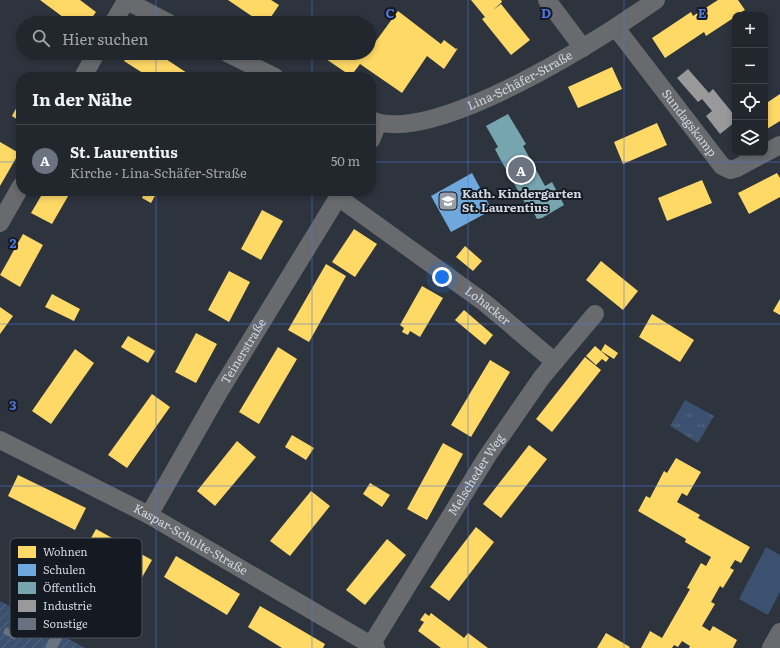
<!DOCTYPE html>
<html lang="de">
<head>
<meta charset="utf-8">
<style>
	body { margin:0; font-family:Literata,serif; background:#2a2f36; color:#f1f3f6 }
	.controls { position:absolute; right:12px; top:12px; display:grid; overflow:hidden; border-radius:8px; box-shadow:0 2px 6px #0003 }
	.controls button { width:36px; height:36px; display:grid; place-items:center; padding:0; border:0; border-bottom:1px solid #3f444a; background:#22272e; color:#f1f3f6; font:20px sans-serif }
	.you { position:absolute; left:442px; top:277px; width:14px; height:14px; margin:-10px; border:3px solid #fff; border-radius:50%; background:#1a73e8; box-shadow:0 0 0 6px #1a73e833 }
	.badge { display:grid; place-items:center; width:26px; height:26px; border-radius:50%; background:#969ea8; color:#fff; font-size:13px; font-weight:700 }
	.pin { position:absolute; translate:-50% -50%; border:2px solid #fff; box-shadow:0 1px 4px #0006 }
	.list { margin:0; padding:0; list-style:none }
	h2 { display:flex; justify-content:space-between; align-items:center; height:52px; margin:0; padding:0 16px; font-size:17px }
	h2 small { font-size:13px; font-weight:400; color:#a2a5aa }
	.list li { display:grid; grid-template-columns:26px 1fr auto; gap:12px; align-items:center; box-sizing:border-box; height:72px; padding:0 16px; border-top:1px solid #3f444a }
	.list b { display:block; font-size:15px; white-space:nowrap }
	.list p { margin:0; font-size:13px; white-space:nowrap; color:#a2a5aa }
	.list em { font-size:13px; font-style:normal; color:#a2a5aa }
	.icon { flex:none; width:22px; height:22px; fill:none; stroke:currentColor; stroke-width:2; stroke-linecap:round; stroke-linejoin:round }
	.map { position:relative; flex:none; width:780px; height:648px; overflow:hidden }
	.search { position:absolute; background:#22272e; box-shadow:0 2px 6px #0003; left:16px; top:16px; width:360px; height:44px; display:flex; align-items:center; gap:10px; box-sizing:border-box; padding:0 14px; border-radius:22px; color:#a2a5aa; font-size:15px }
	.panel { position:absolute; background:#22272e; box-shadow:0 2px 6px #0003; left:16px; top:72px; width:360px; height:124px; border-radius:16px }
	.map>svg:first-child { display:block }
</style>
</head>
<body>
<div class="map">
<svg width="780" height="648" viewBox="0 0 780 648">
	<defs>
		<pattern id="park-tufts" width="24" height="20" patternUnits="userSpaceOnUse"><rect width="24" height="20" fill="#3b516f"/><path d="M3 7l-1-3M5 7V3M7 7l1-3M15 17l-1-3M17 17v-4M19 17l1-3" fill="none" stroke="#566983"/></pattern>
		<pattern id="garden-furrows" width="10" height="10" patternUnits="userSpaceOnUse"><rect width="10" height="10" fill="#3b516f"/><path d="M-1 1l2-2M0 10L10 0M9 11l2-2" fill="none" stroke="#566983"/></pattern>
	</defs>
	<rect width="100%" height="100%" fill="#2d343d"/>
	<path fill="#3b516f" d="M766,547L780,555V592L768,615L739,599Z"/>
	<path fill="url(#park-tufts)" d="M685,400L714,416L698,443L670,426Z"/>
	<path fill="url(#garden-furrows)" d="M0,601L11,607L85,648H0Z"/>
	<g fill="#ffd966">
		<path d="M40,0H80L96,12L88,23H71Z"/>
		<path d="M228,0H271L279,5L267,23H262Z"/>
		<path d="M471,0H501L502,2L493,10L501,4L530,40L511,55L482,19L485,17Z"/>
		<path d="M718,0H738L745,10L735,15V17L706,36L704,32L665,58L652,38L691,12L693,16Z"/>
		<path d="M398,11L441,44L444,40L456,49L458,48L444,69L427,56L402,93L360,64L351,76L317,53H361L365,56Z"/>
		<path d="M308,16L317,23H303Z"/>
		<path d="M129,53H157L193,77H149L124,61Z"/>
		<path d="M612,67L622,89L578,108L568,87Z"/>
		<path d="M780,94V121L767,129L765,126V104Z"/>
		<path d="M21,99V122L12,116Z"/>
		<path d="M657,123L667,145L623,164L614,142Z"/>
		<path d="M0,142L19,153L0,186Z"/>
		<path d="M777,173L780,178V197L749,214L738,193Z"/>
		<path d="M702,180L712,203L667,221L658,198Z"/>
		<path d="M44,191H71L52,224L31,213Z"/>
		<path d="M145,191H151L156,194L151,203L142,198Z"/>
		<path d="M262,210L283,221L261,260L241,249Z"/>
		<path d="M354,229L377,244L355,277L332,262Z"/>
		<path d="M23,234L43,245L20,287L0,275Z"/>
		<path d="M465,246L482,261L473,271L456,257Z"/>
		<path d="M601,261L638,291L623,310L586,280Z"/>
		<path d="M326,264L346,276L309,342L288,330Z"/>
		<path d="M229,271L250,282L229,322L208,310Z"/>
		<path d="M422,286L443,298L420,337L410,331L408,335L402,332L404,328L400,325Z"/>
		<path d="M52,294L80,309L74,321L45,307Z"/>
		<path d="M780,299V315L773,311Z"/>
		<path d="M0,307L13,316L0,334Z"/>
		<path d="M464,310L493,335L485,345L455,320Z"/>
		<path d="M652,314L694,340L680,362L639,337Z"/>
		<path d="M196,333L217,344L196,383L175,372Z"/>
		<path d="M128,336L155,351L148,363L121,347Z"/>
		<path d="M605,344L618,353L614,359L601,351Z"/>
		<path d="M595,346L609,358L606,362L602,359L596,365L586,356Z"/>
		<path d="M278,347L297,359L259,424L239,412Z"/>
		<path d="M75,349L94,363L51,424L32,411Z"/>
		<path d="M585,357L601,370L552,432L536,419Z"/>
		<path d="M490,360L510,372L471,437L451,425Z"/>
		<path d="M152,394L170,407L127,468L108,455Z"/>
		<path d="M292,435L314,448L306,460L285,447Z"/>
		<path d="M237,441L256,457L215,506L197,491Z"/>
		<path d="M443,443L463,454L427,520L407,509Z"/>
		<path d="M529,445L547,459L501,518L483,504Z"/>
		<path d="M676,458L701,472L687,496L682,493L677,502L700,515L698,518L750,547L741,563L735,560L730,568L734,570L723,588L720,586L711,602L715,604L702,626L710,631L713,626L737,640L733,648H689L690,646L682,641L678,647L674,645L672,648H641L650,631L662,638L690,589L687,588L701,563L706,566L711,557L685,542L686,539L638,511L646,496L650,498L664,471L667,473Z"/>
		<path d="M18,475L86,508L75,530L8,496Z"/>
		<path d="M370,483L390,495L382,507L363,494Z"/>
		<path d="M311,491L330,506L290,556L270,541Z"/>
		<path d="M476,527L494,542L449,601L430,587Z"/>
		<path d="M96,529L152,560L140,581L84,551Z"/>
		<path d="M387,539L406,555L365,605L346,590Z"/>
		<path d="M176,556L240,594L227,615L164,577Z"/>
		<path d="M260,606L325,644L323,648H282L248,627Z"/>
		<path d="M425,613L429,616L431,613L464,638L468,633L488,648H441L418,631L424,622L420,620Z"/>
		<path d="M606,633L630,647L629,648H597Z"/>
	</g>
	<path fill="#6fa8dc" d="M472,173L492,210L451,232L431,196Z"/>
	<path fill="#76a5af" d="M508,114L526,144L523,146L545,186L552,182L564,205L542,218L537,219L528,202L525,203L499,157L495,149L498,147L486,126Z"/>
	<path fill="#999" d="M688,69L709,93L713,89L735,116V122L720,134L706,116L712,111L702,99L698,102L677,78Z"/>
	<g fill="#687280">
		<path d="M6,627L18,634L15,640L3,633Z"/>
		<path d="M52,633L62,639L57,648H45Z"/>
	</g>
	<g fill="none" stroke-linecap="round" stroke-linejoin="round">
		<g stroke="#686a6e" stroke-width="18">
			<path d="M125,0L169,23"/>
			<path d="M547,0L583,48"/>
			<path d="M113,23L126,1"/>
			<path id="s1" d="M616,28L722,166L730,170L737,168L780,145"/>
			<path d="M227,53L275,77"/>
			<path d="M83,77L96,53"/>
			<path id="s2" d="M371,120C434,147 603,37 656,0"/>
			<path d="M371,140L378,123"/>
			<path id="s3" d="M338,197L485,303L555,362"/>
			<path d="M0,223L21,186"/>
			<path id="s4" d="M0,440L149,515L376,648"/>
			<path id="s5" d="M149,515L219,392L342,191"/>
			<path id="s6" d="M371,645L488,455L542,377L595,314"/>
			<path d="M771,648L780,632"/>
		</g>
	</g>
	<path fill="none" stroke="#5277db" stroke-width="1" stroke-opacity="0.55" d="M156,0V23M312,0V23M468,0V648M624,0V648M156,53V77M312,53V77M0,162H21M371,162H780M156,191V648M312,191V648M0,324H780M0,486H780"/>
	<defs>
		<g id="school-square" transform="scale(1)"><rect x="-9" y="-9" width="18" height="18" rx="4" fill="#969ea8" stroke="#151a22"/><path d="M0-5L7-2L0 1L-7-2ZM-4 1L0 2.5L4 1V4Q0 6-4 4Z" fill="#fff"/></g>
	</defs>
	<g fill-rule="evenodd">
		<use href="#school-square" x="448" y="201"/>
	</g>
	<g text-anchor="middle" stroke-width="4" stroke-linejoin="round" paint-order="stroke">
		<g font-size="12" fill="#cfd7e1" stroke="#151a22">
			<text dy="4" stroke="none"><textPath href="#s2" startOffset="158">Lina-Schäfer-Straße</textPath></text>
			<text dy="4" stroke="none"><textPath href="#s1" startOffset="120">Sundagskamp</textPath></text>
			<text dy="4" stroke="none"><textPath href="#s3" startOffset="185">Lohacker</textPath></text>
			<text dy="4" stroke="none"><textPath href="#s5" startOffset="189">Teinerstraße</textPath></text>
			<text dy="4" stroke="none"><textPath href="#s6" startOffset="200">Melscheder Weg</textPath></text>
			<text dy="4" stroke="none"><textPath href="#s4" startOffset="215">Kaspar-Schulte-Straße</textPath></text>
		</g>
		<g font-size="12" font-weight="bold" fill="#cfd7e1" stroke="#151a22" text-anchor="start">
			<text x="462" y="198">Kath. Kindergarten<tspan x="462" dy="14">St. Laurentius</tspan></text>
		</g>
	</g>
	<rect x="10" y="538" width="132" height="100" rx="6" fill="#151a22" stroke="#4d535b" stroke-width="1"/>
	<rect x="18" y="546" width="18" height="12" fill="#ffd966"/>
	<rect x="18" y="564" width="18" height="12" fill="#6fa8dc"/>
	<rect x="18" y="582" width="18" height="12" fill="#76a5af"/>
	<rect x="18" y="600" width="18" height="12" fill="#999"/>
	<rect x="18" y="618" width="18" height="12" fill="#687280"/>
	<g font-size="11" fill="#cfd7e1">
		<text x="43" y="556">Wohnen</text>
		<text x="43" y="574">Schulen</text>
		<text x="43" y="592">Öffentlich</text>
		<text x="43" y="610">Industrie</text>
		<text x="43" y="628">Sonstige</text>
	</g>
	<g font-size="13" text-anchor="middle" font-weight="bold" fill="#5277db" stroke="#151a22" stroke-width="4" stroke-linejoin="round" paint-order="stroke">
		<text x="390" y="18">C</text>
		<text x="546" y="18">D</text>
		<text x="702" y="18">E</text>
		<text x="13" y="248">2</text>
		<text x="13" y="410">3</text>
	</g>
</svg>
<div class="controls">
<button>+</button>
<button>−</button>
<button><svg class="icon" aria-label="locate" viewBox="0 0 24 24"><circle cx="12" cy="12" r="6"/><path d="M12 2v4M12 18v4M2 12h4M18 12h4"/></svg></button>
<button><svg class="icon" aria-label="layers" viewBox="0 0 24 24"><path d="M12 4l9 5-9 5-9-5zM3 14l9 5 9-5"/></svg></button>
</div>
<div class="you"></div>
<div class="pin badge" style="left:521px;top:170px;background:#6b7280">A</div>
<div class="search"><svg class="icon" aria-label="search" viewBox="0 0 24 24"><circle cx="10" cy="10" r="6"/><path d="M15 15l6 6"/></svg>Hier suchen</div>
<section class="panel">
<h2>In der Nähe<small></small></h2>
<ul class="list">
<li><span class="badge" style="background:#6b7280">A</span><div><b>St. Laurentius</b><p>Kirche · Lina-Schäfer-Straße</p></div><em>50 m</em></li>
</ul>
</section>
</div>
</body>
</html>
